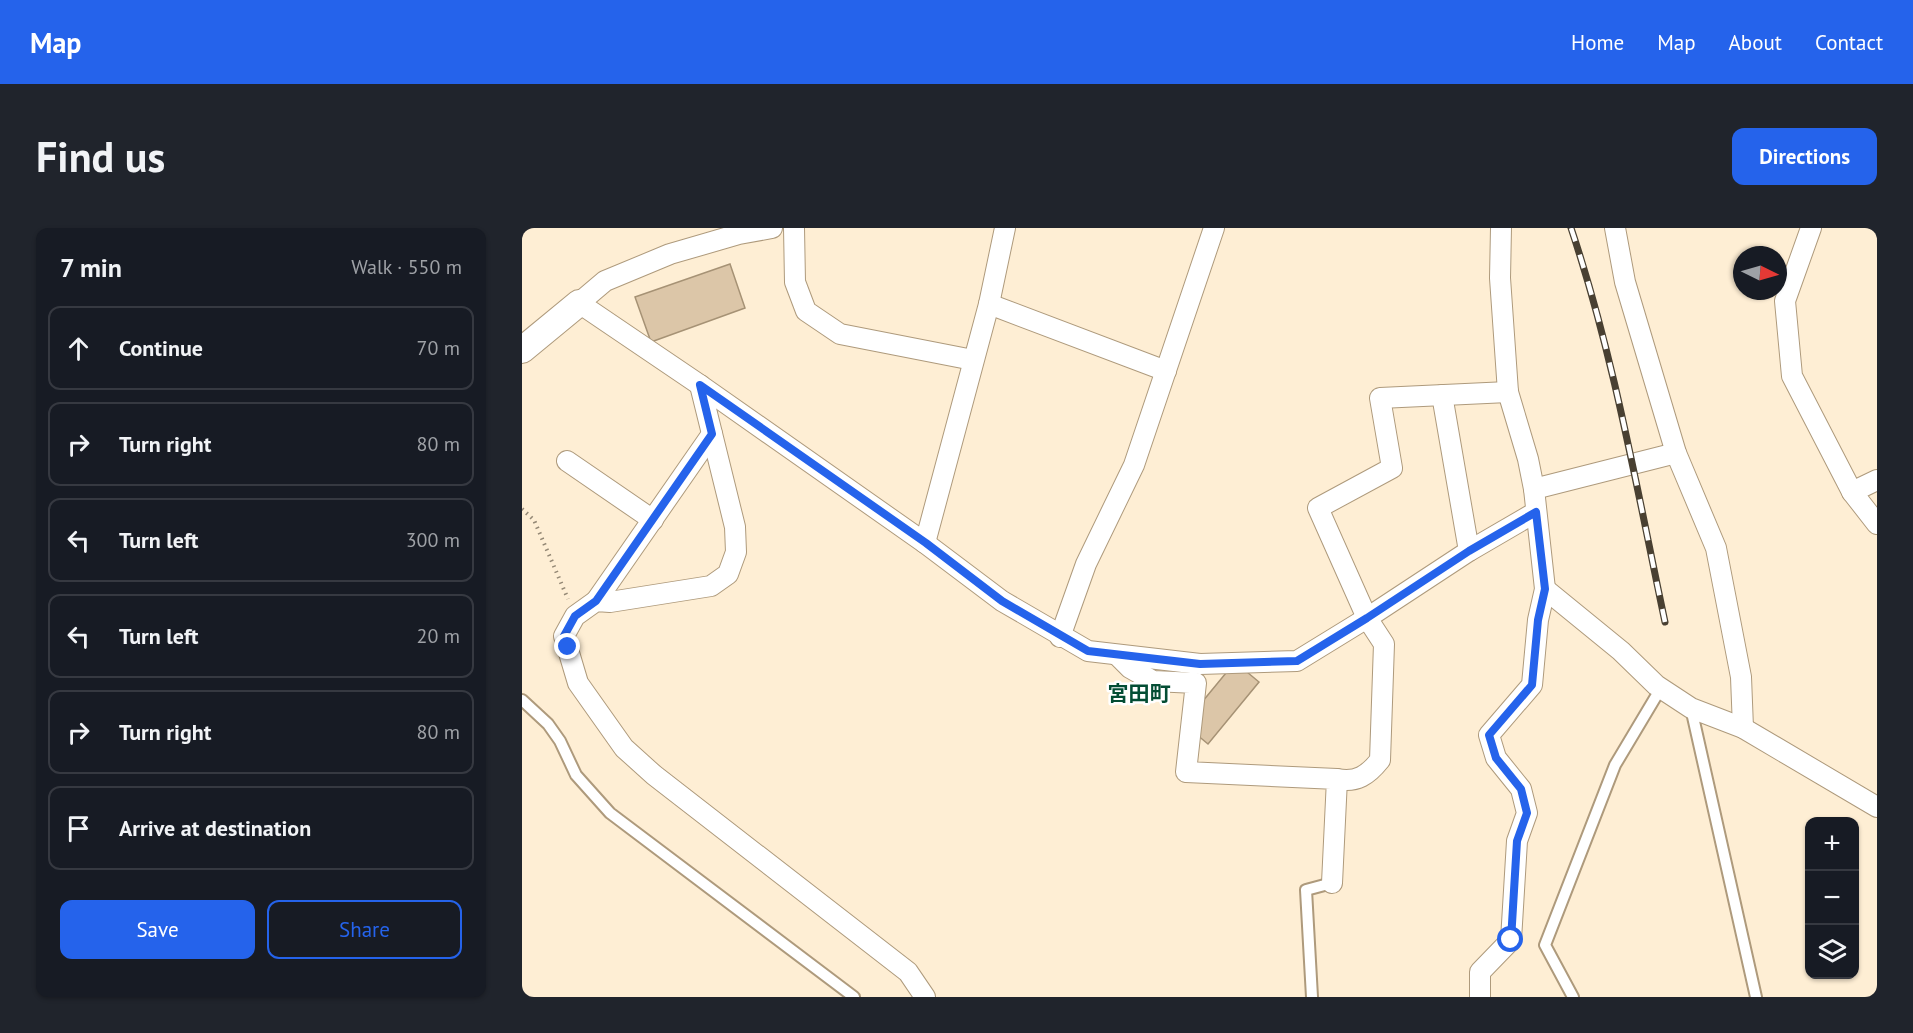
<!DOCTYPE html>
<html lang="en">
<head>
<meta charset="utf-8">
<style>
	body { margin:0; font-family:"PT Sans","Noto Sans JP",sans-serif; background:#20242c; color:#f1f3f6 }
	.controls { position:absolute; right:18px; bottom:18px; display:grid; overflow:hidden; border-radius:12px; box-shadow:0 2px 4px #0004 }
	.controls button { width:54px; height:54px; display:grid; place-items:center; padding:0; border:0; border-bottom:2px solid #363941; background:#171b24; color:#f1f3f6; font:30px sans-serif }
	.compass { position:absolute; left:1211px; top:18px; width:54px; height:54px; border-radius:50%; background:#171b24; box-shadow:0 2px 4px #0004; rotate:95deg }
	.stop { position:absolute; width:18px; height:18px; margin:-14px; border:4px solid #2563eb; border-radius:50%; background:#fff }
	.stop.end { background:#2563eb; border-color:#fff; box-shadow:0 2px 6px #0008 }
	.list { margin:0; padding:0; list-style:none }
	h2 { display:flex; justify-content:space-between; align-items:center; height:78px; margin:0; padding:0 24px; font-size:26px }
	h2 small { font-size:20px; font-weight:400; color:#9ea1a6 }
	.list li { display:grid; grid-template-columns:39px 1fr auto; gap:18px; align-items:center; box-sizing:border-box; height:84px; margin:0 12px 12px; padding:0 12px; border:2px solid #363941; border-radius:12px }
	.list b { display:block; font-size:22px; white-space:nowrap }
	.list em { font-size:20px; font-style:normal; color:#9ea1a6 }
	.actions { display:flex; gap:12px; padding:18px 24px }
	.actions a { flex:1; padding:14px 0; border:2px solid #2563eb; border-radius:12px; text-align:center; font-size:21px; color:#2563eb }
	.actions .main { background:#2563eb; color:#fff }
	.icon { flex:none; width:33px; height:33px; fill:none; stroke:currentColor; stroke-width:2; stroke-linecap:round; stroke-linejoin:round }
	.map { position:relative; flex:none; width:1355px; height:769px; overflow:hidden; border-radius:12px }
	header { display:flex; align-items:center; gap:36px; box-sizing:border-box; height:84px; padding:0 30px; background:#2563eb; color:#fff }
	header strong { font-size:28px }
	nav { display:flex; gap:33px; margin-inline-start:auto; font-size:21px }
	.intro { display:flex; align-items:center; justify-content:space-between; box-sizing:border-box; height:144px; padding:0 36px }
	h1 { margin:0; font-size:42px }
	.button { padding:15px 27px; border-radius:12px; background:#2563eb; color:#fff; font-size:21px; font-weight:700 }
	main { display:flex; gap:36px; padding:0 36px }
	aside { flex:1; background:#171b24; border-radius:12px; box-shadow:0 2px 4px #0004 }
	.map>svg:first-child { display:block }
</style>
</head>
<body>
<header>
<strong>Map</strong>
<nav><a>Home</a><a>Map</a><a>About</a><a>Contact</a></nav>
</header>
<div class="intro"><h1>Find us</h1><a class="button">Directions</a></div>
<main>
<aside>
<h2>7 min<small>Walk · 550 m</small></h2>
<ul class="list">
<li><svg class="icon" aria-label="ahead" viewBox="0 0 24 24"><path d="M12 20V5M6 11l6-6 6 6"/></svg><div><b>Continue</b></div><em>70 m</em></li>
<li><svg class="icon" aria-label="right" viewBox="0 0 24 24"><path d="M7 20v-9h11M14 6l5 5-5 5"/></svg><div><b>Turn right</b></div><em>80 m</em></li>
<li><svg class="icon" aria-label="left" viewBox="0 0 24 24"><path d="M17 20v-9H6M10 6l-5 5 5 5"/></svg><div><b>Turn left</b></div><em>300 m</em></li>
<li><svg class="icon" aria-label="left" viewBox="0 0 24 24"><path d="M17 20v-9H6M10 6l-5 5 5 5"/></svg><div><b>Turn left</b></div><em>20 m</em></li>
<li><svg class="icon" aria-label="right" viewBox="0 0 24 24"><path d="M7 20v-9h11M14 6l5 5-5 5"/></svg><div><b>Turn right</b></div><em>80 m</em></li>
<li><svg class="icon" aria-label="arrive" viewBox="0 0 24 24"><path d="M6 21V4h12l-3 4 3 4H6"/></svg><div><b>Arrive at destination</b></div></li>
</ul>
<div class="actions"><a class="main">Save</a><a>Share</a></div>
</aside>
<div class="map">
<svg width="1355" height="769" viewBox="0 0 1355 769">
	<rect width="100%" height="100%" fill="#feeed4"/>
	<g fill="#dcc6a8" stroke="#a69275" stroke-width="1.5">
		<path d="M208,36L223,80L129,114L113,69Z"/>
		<path d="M713,434L737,454L686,516L662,496Z"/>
	</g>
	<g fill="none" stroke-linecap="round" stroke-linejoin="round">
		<g stroke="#ae9a7c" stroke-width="14">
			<g id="service">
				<path d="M0,472L26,496L38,513L54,547L88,585L332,769"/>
				<path d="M1169,480L1234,769"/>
				<path d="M790,769L784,662L810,655"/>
				<path d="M1051,769L1023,717L1093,537L1139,460"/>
			</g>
		</g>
		<g stroke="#ae9a7c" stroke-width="22">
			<g id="minor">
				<path d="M250,0L217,6L148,26L83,53L57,75L178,157L403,315L480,373L566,423L678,436L775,433L845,390L947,323L1014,284"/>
				<path d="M272,0L273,54L284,83L318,106L451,132"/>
				<path d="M1093,0L1103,54L1154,225L1194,320L1219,449L1221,500"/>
				<path d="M1289,0L1263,73L1270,148L1330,264L1355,296"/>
				<path d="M467,76L644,143"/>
				<path d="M178,157L213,299L214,324L206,346L189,358L88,374L74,373L53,388L42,408L56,455L102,520L132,547L386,744L403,769"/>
				<path d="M920,167L947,323"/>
				<path d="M45,233L131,292"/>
				<path d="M1012,261L1154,225"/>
				<path d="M1330,264L1355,252"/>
				<path d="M403,315L467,76L483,0"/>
				<path d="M1023,361L1099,423L1134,457L1169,480L1221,500L1355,579"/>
				<path d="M74,373L190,206"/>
				<path d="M538,409L564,336L612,237L692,0"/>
				<path d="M596,428L608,440L631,453L674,455L664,544L815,551L810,655"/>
				<path d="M815,551C835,555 846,547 858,532L862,416L845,390L796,280L870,240L858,170L986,164"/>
				<path d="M958,769V744L989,712L995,613L1005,585L999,561L974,530L967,507L1010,457L1016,392L1023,361L1012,261L1006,231L986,164L978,50L979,0"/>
			</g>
		</g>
		<g stroke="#ae9a7c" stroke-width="28">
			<path id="tertiary" d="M0,122L57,75"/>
		</g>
		<path stroke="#948875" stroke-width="4" stroke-dasharray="1.5 4.5" stroke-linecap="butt" d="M0,281L12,292L46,371"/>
		<use href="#service" stroke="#fff" stroke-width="10"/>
		<use href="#minor" stroke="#fff" stroke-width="20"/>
		<use href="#tertiary" stroke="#fff" stroke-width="26"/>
		<g stroke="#494032" stroke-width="7">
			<path id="rail" d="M1049,0C1092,128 1115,262 1143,394"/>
		</g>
		<use href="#rail" stroke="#fff" stroke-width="4.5" stroke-dasharray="14" stroke-linecap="butt"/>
	</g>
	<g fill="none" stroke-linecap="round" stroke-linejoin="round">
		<path stroke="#2563eb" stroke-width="8" d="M46,419L42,408L53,388L74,373L190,206L178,157L404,315L480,373L566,423L678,436L775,433L845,390L947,323L1014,284L1023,361L1016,392L1010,457L967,507L974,530L999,561L1005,585L995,613L989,712"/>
	</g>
	<g text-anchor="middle" stroke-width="5" stroke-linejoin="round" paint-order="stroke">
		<g font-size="21" font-weight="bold" fill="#034d34" stroke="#fff">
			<text x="617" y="473">宮田町</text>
		</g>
	</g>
</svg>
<div class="controls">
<button>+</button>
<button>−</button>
<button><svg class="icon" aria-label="layers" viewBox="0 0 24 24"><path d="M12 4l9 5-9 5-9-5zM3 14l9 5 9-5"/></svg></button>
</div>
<svg class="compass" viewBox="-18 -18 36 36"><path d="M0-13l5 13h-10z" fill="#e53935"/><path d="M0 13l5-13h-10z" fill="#9ea1a6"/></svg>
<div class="stop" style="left:989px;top:712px"></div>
<div class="stop end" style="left:46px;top:419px"></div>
</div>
</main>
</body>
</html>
